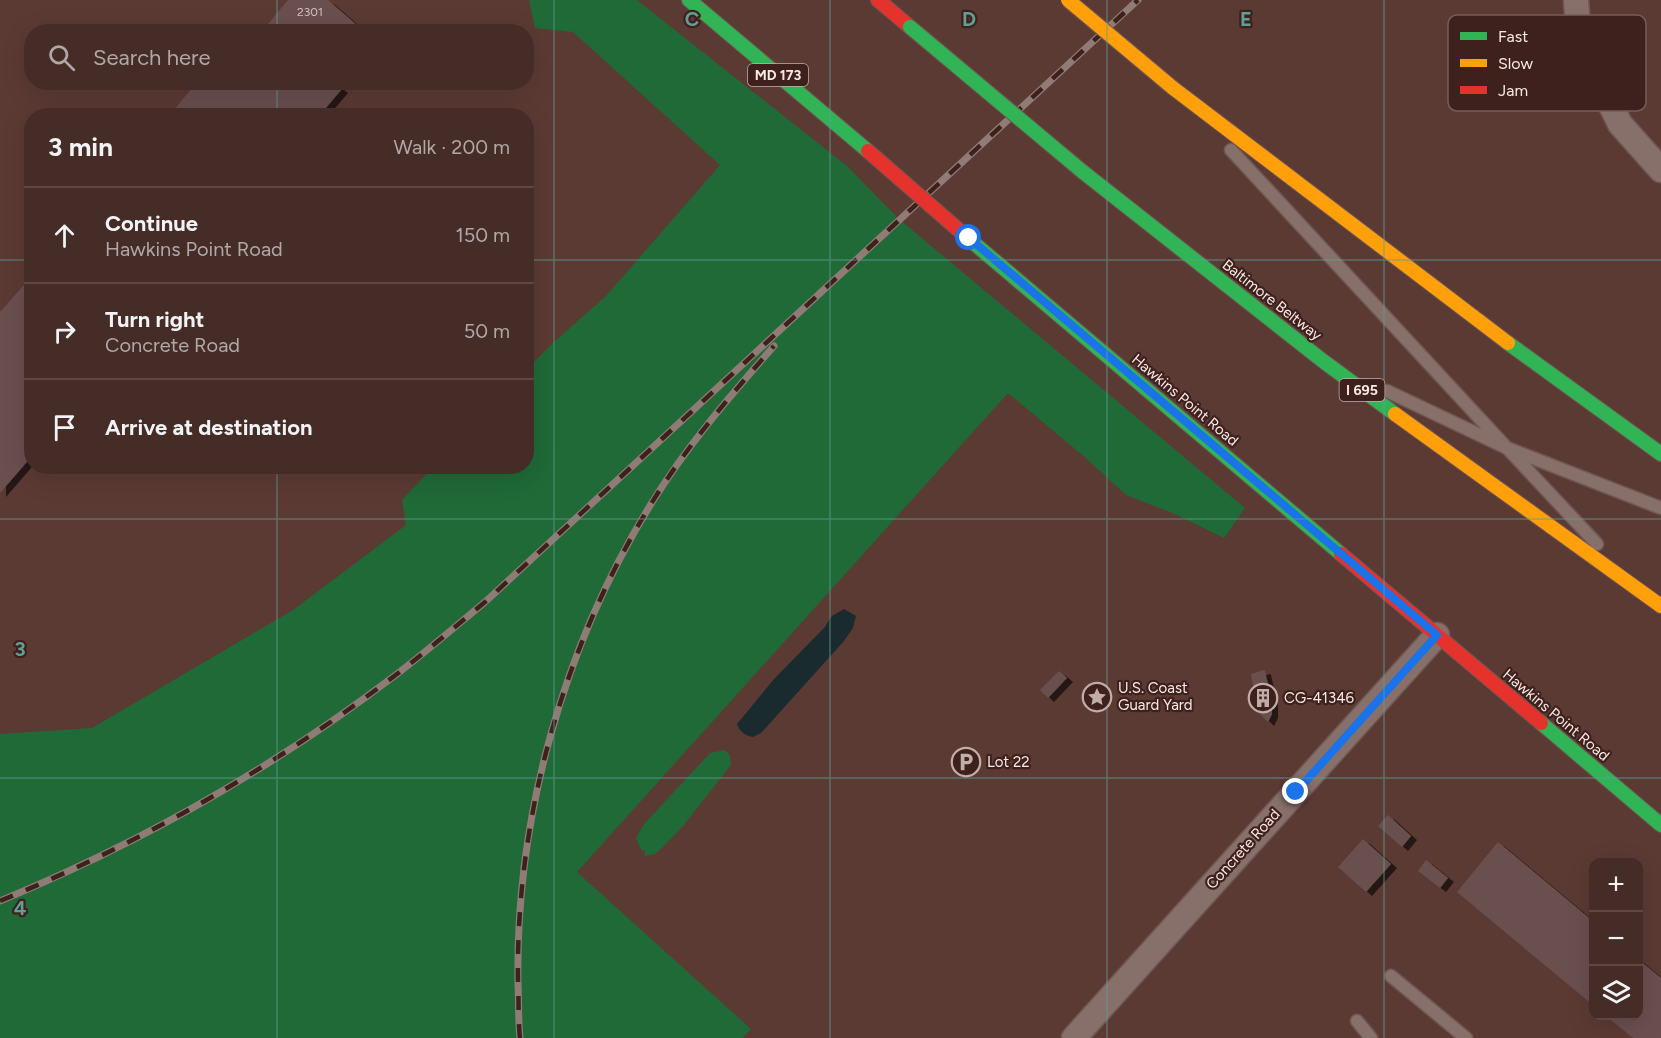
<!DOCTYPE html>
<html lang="en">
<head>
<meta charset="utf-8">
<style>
	body { margin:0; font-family:Figtree,sans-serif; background:#4f3833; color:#f1f3f6 }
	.controls { position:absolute; right:18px; bottom:18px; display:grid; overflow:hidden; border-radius:12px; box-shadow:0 6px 24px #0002 }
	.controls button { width:54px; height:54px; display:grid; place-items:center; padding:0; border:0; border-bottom:2px solid #5d4844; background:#452c27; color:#f1f3f6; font:30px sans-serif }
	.stop { position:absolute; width:18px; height:18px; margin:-14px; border:4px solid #1a73e8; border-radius:50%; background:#fff }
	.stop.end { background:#1a73e8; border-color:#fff; box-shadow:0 2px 6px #0008 }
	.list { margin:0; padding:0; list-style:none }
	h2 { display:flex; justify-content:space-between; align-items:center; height:78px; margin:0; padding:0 24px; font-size:26px }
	h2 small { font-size:20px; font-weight:400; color:#b0a7a7 }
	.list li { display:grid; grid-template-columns:39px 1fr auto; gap:18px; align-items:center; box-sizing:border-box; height:96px; padding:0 24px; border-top:2px solid #5d4844 }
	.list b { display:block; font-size:22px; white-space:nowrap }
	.list p { margin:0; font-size:20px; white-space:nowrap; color:#b0a7a7 }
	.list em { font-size:20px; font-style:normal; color:#b0a7a7 }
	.icon { flex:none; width:33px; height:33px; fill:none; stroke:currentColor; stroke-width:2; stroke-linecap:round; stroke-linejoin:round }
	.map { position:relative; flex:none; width:1661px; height:1038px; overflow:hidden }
	.search { position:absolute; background:#452c27; box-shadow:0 6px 24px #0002; left:24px; top:24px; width:510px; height:66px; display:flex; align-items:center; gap:15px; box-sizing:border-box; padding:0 21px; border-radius:24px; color:#b0a7a7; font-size:22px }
	.panel { position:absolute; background:#452c27; box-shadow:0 6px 24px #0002; left:24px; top:108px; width:510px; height:366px; border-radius:24px }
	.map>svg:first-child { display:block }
</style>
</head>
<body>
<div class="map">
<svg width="1661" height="1038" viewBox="0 0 1661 1038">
	<defs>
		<filter id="shadow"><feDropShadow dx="6" dy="4" stdDeviation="0" flood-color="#0009"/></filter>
	</defs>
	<rect width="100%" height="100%" fill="#5c3a34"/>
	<g fill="#1f6a37">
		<path d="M529,0H637L847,166L900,220L1245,508L1224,538L1175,514L1126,495L1088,460L1008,393L577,872L751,1029L743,1038H0V734L92,728L293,610L406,525L402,500L433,467L526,466L527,369L554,342L606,296L720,165L573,32L535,28Z"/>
		<path d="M725,750L730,756L731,765L683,826L662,848L655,854L645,856V852L640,848L636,838L644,824L710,753Z"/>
	</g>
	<path fill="#1a2b2f" d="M844,609L856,616L853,628L844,641L761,733L753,737C744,735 740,732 737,724L774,679L824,628L832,616Z"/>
	<g fill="#6b4f4f" filter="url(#shadow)">
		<path d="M288,0H328L365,32H250L256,25L263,30Z"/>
		<path d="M197,82H339L337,85L342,89L319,116H169Z"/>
		<path d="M32,276V456L0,493V312Z"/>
		<path d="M1264,670L1265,671L1272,702V714L1268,722L1260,714L1256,706L1251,674Z"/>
		<path d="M1059,671L1067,678L1048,698L1040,690Z"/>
		<path d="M1388,815L1411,836L1402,847L1378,826Z"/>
		<path d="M1363,839L1391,864L1366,892L1338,867Z"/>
		<path d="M1498,842L1594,922V1006L1457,892Z"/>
		<path d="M1426,860L1448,878L1440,888L1418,871Z"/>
		<path d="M1638,959L1661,978V1038H1633L1606,1016H1638Z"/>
	</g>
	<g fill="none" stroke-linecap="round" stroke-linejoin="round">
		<g stroke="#6f5653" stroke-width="15">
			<g id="lane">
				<path d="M1231,150L1507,448L1597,544"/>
				<path d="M1387,391L1507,448L1661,508"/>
				<path d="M1391,976L1466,1038"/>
				<path d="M1357,1021L1371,1038"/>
			</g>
		</g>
		<g stroke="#6f5653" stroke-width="27">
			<g id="street">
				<path d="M1576,0L1578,27L1599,81L1620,124L1661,170"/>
				<path d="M1074,1038L1437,635"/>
			</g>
		</g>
		<g stroke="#6f5653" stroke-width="16">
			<g id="fast">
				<path d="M689,0L868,151"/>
				<path d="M1083,172L1323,361L1395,414"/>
				<path d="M969,239L1341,554"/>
				<path d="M1508,343L1661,454"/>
				<path d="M1541,723L1661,825"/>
			</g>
		</g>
		<g stroke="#6f5653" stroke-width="16">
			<g id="slow">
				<path d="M1173,88L1508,343"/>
				<path d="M1395,414L1661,606"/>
			</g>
		</g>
		<g stroke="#6f5653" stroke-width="16">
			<g id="jam">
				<path d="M878,0L910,27"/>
				<path d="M1341,554L1541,723"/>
			</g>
		</g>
		<use href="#lane" stroke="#876f6a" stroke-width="12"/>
		<use href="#street" stroke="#876f6a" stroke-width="24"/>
		<use href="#fast" stroke="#30b455" stroke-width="14"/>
		<use href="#slow" stroke="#ff9f0a" stroke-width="14"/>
		<use href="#jam" stroke="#e5322d" stroke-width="14"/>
		<g stroke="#917b76" stroke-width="7">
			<g id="rail">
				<path d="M0,901C141,843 276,766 397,674C427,651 456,626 485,602L1138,0"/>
				<path d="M520,1038C518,1020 519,1002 518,984C515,818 564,645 651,504C686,447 730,396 774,346"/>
			</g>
		</g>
		<use href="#rail" stroke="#3e211c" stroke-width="4.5" stroke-dasharray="14" stroke-linecap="butt"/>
		<g stroke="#6f5653" stroke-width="16" stroke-linecap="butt">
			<path id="fast-bridge" d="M910,27L1083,172"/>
		</g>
		<g stroke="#6f5653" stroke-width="16" stroke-linecap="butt">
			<path id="slow-bridge" d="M1068,0L1173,88"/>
		</g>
		<g stroke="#6f5653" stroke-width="16" stroke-linecap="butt">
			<path id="jam-bridge" d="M868,151L969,239"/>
		</g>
		<use href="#fast-bridge" stroke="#30b455" stroke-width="14"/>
		<use href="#slow-bridge" stroke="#ff9f0a" stroke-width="14"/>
		<use href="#jam-bridge" stroke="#e5322d" stroke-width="14"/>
	</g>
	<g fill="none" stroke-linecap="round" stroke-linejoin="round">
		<path stroke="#1a73e8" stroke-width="8" d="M969,238L1437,635L1296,792"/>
	</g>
	<path fill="none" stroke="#619e98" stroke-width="1.5" stroke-opacity="0.55" d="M277,0V32M554,0V1038M830,0V1038M1107,0V1038M1384,0V1038M277,82V116M0,260H32M526,260H1661M277,466V1038M0,519H1661M0,778H1661"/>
	<defs>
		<g id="sight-ring" transform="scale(1.5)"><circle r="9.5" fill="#3e211c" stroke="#c2aca8" stroke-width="1.5"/><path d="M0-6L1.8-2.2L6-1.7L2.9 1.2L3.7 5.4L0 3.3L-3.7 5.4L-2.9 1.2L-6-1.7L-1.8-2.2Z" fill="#c2aca8"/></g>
		<g id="building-ring" transform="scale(1.5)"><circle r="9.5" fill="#3e211c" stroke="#c2aca8" stroke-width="1.5"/><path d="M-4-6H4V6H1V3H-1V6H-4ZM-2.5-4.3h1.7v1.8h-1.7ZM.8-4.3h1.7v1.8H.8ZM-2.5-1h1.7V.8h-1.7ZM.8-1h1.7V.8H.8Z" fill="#c2aca8"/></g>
		<g id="parking-ring" transform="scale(1.5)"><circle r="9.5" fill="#3e211c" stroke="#c2aca8" stroke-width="1.5"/><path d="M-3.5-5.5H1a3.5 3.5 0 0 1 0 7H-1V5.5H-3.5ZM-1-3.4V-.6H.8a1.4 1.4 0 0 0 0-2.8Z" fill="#c2aca8"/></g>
	</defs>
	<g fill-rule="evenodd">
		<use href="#sight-ring" x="1097" y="697"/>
		<use href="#building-ring" x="1263" y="698"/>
		<use href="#parking-ring" x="966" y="762"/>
	</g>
	<g text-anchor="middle" stroke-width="4.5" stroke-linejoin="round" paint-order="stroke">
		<g font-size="12" fill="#d6c2c0">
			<text x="310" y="16">2301</text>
		</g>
		<g fill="#3e211c" stroke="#c1ada9" stroke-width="1.5">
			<rect x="748" y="64" width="60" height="22" rx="4.5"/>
			<rect x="1339.5" y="379" width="45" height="22" rx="4.5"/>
		</g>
		<g font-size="14" font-weight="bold" fill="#f9e9e6">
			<text x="778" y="80">MD 173</text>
			<text x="1362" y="395">I 695</text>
		</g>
		<g font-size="15" fill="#f9e9e6" stroke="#3e211c">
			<text transform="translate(1272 300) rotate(38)" y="5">Baltimore Beltway</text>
			<text transform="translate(1185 400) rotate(40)" y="5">Hawkins Point Road</text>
			<text transform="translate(1556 715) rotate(40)" y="5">Hawkins Point Road</text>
			<text transform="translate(1243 849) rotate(-48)" y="5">Concrete Road</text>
		</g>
		<g font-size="15" fill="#f9e9e6" stroke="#3e211c" text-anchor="start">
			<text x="1118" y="693">U.S. Coast<tspan x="1118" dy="17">Guard Yard</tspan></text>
			<text x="1284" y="703">CG-41346</text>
			<text x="987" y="767">Lot 22</text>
		</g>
	</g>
	<rect x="1448" y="15" width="198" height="96" rx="9" fill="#3e211c" stroke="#765d59" stroke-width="1.5"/>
	<rect x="1460" y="32" width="27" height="8" fill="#30b455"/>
	<rect x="1460" y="59" width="27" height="8" fill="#ff9f0a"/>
	<rect x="1460" y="86" width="27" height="8" fill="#e5322d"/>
	<g font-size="16" fill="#f9e9e6">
		<text x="1498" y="42">Fast</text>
		<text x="1498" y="69">Slow</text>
		<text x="1498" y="96">Jam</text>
	</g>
	<g font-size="20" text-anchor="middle" font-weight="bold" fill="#619e98" stroke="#3e211c" stroke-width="4.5" stroke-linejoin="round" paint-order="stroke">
		<text x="692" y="26">C</text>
		<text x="969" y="26">D</text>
		<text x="1246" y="26">E</text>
		<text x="20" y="656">3</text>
		<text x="20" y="915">4</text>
	</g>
</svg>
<div class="controls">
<button>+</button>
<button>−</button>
<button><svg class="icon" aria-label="layers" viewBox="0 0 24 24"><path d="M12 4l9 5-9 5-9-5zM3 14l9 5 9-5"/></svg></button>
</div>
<div class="stop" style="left:969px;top:238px"></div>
<div class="stop end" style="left:1296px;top:792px"></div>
<div class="search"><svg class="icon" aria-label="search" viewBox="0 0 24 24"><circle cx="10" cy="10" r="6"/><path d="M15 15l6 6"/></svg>Search here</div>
<section class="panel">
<h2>3 min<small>Walk · 200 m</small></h2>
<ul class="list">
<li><svg class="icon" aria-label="ahead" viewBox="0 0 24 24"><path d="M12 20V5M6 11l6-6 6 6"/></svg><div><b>Continue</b><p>Hawkins Point Road</p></div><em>150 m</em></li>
<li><svg class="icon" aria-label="right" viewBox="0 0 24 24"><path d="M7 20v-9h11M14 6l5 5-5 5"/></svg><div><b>Turn right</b><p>Concrete Road</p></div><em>50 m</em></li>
<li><svg class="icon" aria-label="arrive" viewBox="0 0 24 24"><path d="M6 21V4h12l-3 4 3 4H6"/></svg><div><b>Arrive at destination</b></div></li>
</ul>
</section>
</div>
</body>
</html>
